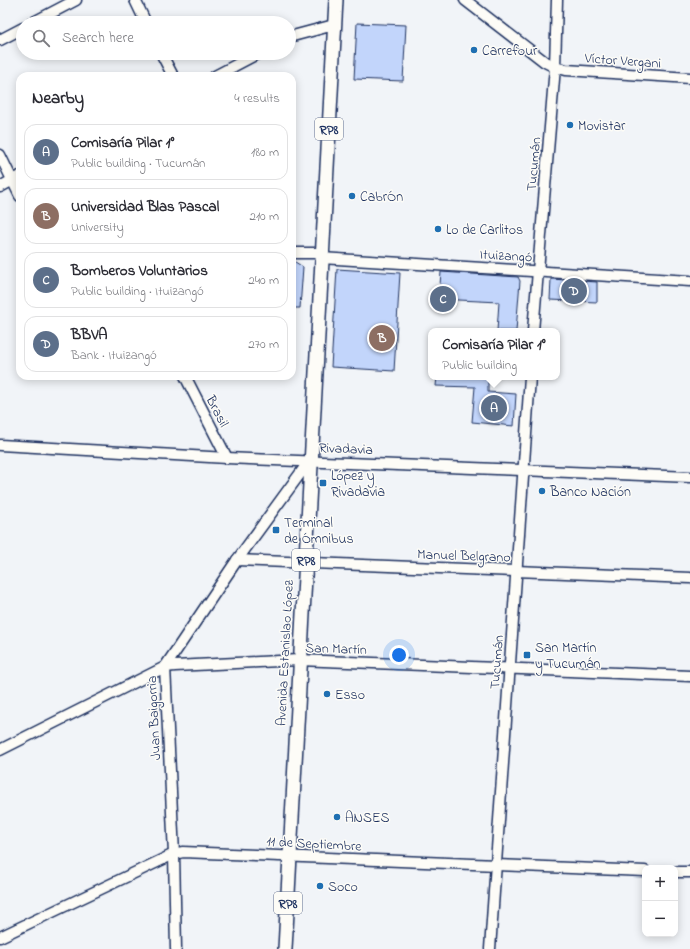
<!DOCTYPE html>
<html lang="en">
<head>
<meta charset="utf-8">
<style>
	body { margin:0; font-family:"Indie Flower",sans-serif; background:#f7f7f7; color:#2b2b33 }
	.controls { position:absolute; right:12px; bottom:12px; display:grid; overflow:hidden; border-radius:8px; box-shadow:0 2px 10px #0003 }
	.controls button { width:36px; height:36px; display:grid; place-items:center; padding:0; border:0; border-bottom:1px solid #e1e1e2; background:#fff; color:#2b2b33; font:20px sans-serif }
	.you { position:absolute; left:399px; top:655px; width:14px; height:14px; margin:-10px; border:3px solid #fff; border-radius:50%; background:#1a73e8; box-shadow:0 0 0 6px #1a73e833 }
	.badge { display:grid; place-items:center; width:26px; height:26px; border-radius:50%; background:#1f6fb2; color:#fff; font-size:13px; font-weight:700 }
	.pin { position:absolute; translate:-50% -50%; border:2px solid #fff; box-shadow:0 1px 4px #0006 }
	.popup { position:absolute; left:428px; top:328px; width:132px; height:52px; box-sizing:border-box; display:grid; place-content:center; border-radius:8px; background:#fff; filter:drop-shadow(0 1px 3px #0005); font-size:13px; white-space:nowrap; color:#7c7c81 }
	.popup b { font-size:15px; color:#2b2b33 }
	.popup::after { content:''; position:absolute; left:50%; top:100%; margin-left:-8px; border:8px solid transparent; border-top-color:#fff }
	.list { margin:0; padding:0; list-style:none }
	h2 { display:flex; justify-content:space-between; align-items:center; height:52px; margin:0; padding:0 16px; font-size:17px }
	h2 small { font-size:13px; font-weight:400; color:#7c7c81 }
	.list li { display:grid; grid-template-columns:26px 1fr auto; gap:12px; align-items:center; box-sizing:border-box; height:56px; margin:0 8px 8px; padding:0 8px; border:1px solid #e1e1e2; border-radius:12px }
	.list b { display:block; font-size:15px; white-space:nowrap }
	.list p { margin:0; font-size:13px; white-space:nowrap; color:#7c7c81 }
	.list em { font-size:13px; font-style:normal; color:#7c7c81 }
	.icon { flex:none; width:22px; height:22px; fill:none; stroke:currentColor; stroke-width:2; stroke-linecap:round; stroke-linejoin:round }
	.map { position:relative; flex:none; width:690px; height:949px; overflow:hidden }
	.search { position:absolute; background:#fff; box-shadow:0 2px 10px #0003; left:16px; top:16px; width:280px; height:44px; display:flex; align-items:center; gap:10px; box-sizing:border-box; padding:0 14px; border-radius:22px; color:#7c7c81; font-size:15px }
	.panel { position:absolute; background:#fff; box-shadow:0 2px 10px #0003; left:16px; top:72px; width:280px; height:308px; border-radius:12px }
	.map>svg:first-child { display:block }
</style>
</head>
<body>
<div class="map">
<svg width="690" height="949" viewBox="0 0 690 949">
	<rect width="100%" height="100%" fill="#f1f4f8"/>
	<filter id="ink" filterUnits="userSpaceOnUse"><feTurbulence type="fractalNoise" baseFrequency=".025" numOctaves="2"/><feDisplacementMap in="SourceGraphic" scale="8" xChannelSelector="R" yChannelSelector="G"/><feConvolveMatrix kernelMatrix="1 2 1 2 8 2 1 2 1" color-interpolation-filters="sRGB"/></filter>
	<g filter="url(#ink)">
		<g fill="#c2d5fb" stroke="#1b2f5e">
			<path d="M357,23L406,25L403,81L354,79Z"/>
			<path d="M292,260L303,267L300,308H292Z"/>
			<path d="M337,269L400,273L394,371L331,367Z"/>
			<path d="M441,272L518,277L520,281L516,331H497L499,302L439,299Z"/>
			<path d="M551,279L597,282V302L550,300Z"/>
			<path d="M437,377H488V392L516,394L514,426L472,422L475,387L436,386Z"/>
		</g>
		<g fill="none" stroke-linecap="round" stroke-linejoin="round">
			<g stroke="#1b2f5e" stroke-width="13">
				<g id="minor">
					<path d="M135,0L146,23"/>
					<path d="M465,0L545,62L555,67L566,70L690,78"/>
					<path d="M32,23L76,0"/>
					<path d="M289,37L334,25"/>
					<path d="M0,40L23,28"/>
					<path d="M161,53L173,76"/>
					<path d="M215,76L259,53"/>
					<path d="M0,155L20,196"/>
					<path d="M0,187L20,176"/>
					<path d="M292,253H322"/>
					<path d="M321,258L690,281"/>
					<path d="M533,331L555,67L557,0"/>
					<path d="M185,376L227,458"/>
					<path d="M0,445L227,458L690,477"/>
					<path d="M237,560L690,578"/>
					<path d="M0,750L165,667L175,666L299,660L690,676"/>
					<path d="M675,872H690"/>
					<path d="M0,937L174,854L183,852L645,871"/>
					<path d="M176,949L174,854L165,667L237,560L310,460"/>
					<path d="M490,949L530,377"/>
				</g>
			</g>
			<g stroke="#1b2f5e" stroke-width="16">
				<path id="major" d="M285,949L336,0"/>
			</g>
			<use href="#minor" stroke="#fdfcf7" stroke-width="10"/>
			<use href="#major" stroke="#fdfcf7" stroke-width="13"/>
		</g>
	</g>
	<g fill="#1f6fb2" stroke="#fdfcf7" stroke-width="1.5">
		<circle cx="474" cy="50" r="4"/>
		<circle cx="570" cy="125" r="4"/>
		<circle cx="352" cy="196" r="4"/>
		<circle cx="438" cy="229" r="4"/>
		<rect x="319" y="479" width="8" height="8" rx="2"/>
		<circle cx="542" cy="491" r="4"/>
		<rect x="272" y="526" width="8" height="8" rx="2"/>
		<rect x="523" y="651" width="8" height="8" rx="2"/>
		<circle cx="327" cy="694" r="4"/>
		<circle cx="337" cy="817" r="4"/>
		<circle cx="320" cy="886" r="4"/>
	</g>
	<g text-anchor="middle" stroke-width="3" stroke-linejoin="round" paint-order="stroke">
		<g fill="#fdfcf7" stroke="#5f6c8c" stroke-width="1">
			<rect x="315" y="118" width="28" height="22" rx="3"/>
			<rect x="292" y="549" width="28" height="22" rx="3"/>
			<rect x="274" y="892" width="28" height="22" rx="3"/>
		</g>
		<g font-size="13" font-weight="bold" fill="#1b2f5e">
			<text x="329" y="134">RP8</text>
			<text x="306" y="565">RP8</text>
			<text x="288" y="908">RP8</text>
		</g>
		<g font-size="14" fill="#1b2f5e" stroke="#fdfcf7" text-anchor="start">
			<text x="482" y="55">Carrefour</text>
			<text x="578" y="130">Movistar</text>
			<text x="360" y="201">CabrÓn</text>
			<text x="446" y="234">Lo de Carlitos</text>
			<text x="331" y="480">López y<tspan x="331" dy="16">Rivadavia</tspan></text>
			<text x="550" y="496">Banco Nación</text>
			<text x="284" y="527">Terminal<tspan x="284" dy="16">de Ómnibus</tspan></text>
			<text x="535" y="652">San Martín<tspan x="535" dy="16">y Tucumán</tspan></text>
			<text x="335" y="699">Esso</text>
			<text x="345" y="822">ANSES</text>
			<text x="328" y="891">Soco</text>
		</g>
		<g font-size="14" fill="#1b2f5e" stroke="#fdfcf7">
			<text transform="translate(623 60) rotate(4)" y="5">Víctor Vergani</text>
			<text transform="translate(533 164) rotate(-85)" y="5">Tucumán</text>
			<text transform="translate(506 255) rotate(3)" y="5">Ituizangó</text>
			<text transform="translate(218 411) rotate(63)" y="5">Brasil</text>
			<text transform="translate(346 448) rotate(2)" y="5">Rivadavia</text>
			<text transform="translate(464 555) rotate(2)" y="5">Manuel Belgrano</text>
			<text transform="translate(336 648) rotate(2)" y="5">San Martín</text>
			<text transform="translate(284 653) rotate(-87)" y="5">Avenida Estanislao López</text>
			<text transform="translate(496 662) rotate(-86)" y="5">Tucumán</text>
			<text transform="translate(153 718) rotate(-93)" y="5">Juan Baigorria</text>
			<text transform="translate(314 843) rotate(3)" y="5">11 de Septiembre</text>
		</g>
	</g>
</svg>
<div class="controls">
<button>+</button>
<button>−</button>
</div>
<div class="you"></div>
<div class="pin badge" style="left:494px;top:408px;background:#5c6f8a">A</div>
<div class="popup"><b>Comisaría Pilar 1°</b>Public building</div>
<div class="pin badge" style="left:382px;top:338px;background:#8d6e63">B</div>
<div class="pin badge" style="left:443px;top:299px;background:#5c6f8a">C</div>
<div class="pin badge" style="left:574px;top:291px;background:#5c6f8a">D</div>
<div class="search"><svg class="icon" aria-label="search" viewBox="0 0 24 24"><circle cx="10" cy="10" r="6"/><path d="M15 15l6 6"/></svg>Search here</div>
<section class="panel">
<h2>Nearby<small>4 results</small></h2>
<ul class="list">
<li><span class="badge" style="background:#5c6f8a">A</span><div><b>Comisaría Pilar 1°</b><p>Public building · Tucumán</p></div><em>180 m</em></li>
<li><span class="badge" style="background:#8d6e63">B</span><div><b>Universidad Blas Pascal</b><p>University</p></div><em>210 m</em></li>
<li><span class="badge" style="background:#5c6f8a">C</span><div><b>Bomberos Voluntarios</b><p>Public building · Ituizangó</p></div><em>240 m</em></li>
<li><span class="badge" style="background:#5c6f8a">D</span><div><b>BBVA</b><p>Bank · Ituizangó</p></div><em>270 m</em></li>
</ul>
</section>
</div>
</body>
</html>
